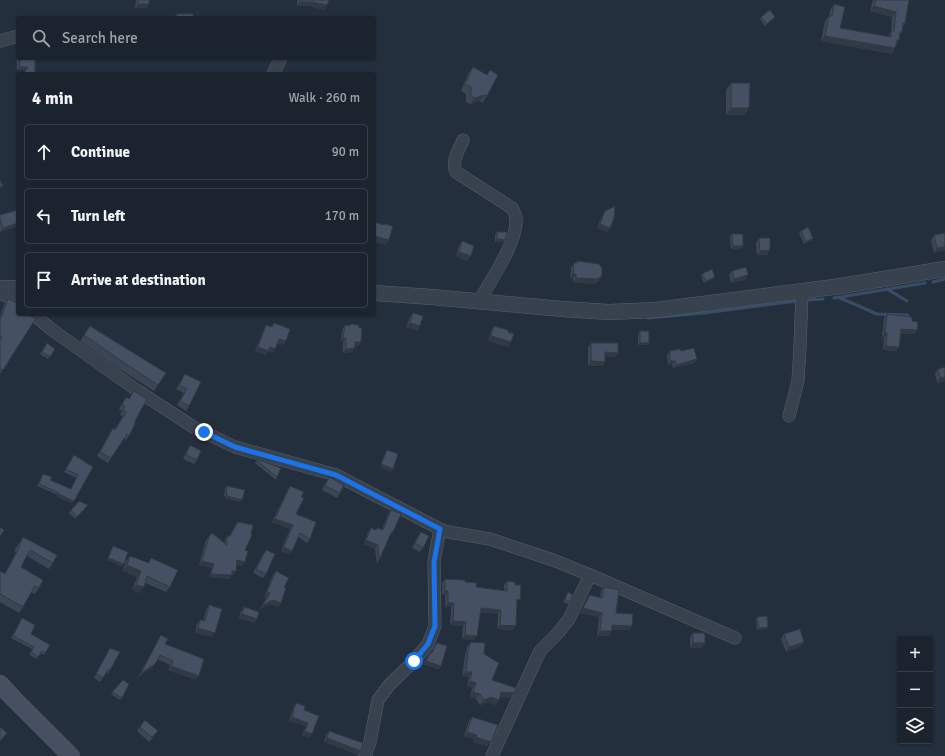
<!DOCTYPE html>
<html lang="en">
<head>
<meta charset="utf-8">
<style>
	body { margin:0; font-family:Signika,sans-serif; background:#242b36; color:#f1f3f6 }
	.controls { position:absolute; right:12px; bottom:12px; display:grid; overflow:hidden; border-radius:4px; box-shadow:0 1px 3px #0004 }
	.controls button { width:36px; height:36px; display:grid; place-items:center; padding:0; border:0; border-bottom:1px solid #39404a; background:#1b232e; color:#f1f3f6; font:20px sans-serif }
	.stop { position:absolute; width:12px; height:12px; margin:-9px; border:3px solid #1a73e8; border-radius:50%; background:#fff }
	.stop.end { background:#1a73e8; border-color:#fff; box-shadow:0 1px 4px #0008 }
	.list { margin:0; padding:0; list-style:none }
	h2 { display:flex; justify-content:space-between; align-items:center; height:52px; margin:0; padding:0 16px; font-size:17px }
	h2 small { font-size:13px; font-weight:400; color:#a0a4aa }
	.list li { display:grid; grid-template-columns:26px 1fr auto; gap:12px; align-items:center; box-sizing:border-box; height:56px; margin:0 8px 8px; padding:0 8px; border:1px solid #39404a; border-radius:4px }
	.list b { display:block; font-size:15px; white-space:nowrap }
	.list em { font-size:13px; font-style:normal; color:#a0a4aa }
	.icon { flex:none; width:22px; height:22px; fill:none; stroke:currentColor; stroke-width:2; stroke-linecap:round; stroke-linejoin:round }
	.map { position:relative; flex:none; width:945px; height:756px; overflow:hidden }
	.search { position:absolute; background:#1b232e; box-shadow:0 1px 3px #0004; left:16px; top:16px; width:360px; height:44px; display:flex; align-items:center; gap:10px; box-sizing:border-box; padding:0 14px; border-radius:4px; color:#a0a4aa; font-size:15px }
	.panel { position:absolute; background:#1b232e; box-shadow:0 1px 3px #0004; left:16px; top:72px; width:360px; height:244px; border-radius:4px }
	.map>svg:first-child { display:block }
</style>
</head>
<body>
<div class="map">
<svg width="945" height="756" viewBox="0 0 945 756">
	<rect width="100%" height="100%" fill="#242f3e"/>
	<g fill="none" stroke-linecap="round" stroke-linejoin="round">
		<g stroke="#394c67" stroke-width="3">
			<path d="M933,282L945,279"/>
			<path d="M887,289L907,301"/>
			<path d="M838,297L877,314L908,315"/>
			<path d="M834,298L925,283"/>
			<path d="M809,300L823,299"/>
			<path d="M94,314H96"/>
			<path d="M648,318L704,313L797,301"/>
		</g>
		<g stroke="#565f6c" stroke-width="13">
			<g id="minor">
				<path d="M0,41L18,36"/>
				<path d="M273,74L280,60"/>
				<path d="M463,140C459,150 451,161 456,172L512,208C514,212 516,215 516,219C518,241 490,282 479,301"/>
				<path d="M0,293L18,302"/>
				<path d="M33,314L51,329L138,391L195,428L235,447L336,475L440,529L448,532L490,539L553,560L590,575L735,638"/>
				<path d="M789,416L798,381L800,347L802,291"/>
				<path d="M365,756L370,742L378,700L390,684L414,661L428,644L435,626L434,561L440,529"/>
				<path d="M492,756L540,651L558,633L569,619L590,575"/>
			</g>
		</g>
		<g stroke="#565f6c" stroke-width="16">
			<g id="tertiary">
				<path d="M0,288H18"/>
				<path d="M374,293L432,297L562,309L609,312L656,310L841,286L945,269"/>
			</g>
		</g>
		<g stroke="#565f6c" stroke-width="18">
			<path id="secondary" d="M0,684L14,699L71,756"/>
		</g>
		<use href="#minor" stroke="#38414e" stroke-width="12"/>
		<use href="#tertiary" stroke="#38414e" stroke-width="15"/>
		<use href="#secondary" stroke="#465061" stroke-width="17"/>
	</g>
	<g fill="#3b4654">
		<path d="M136,0H149L146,8H135Z"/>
		<path d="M297,0H329L324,10L310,6H297Z"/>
		<path d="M873,0H909L905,23L903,26L902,32L900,35L899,40L892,54L821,41L825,21L829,16L830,10L834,4L840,28L888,37L891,32L892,17L870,11Z"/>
		<path d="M177,14L193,18H174Z"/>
		<path d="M761,17H775L773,19L765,26L760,19Z"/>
		<path d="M18,42V58H47L46,59H35L25,70H17L16,44Z"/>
		<path d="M473,67L487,75L490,70L487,96L482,103L480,101L470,104L466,102V94L461,91L468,74Z"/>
		<path d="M731,83L745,115H726V90Z"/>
		<path d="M18,210V226L0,232V215Z"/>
		<path d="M605,211L610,228L607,232L597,228L602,216Z"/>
		<path d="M801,231L813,238L812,240L804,244L799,233Z"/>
		<path d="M497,232L505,240L503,242H495V234Z"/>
		<path d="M732,234L742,248L731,249L730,236Z"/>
		<path d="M934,235L945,250L934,253L931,240Z"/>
		<path d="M759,238L770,250L767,255H757L756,243Z"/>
		<path d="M462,241L467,261L456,256L459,246Z"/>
		<path d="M577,261L599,281L594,284L573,282V279L570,278L571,268L574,263H575Z"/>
		<path d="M732,271L748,275L745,280L731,283L729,275Z"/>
		<path d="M702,274L713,279L704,283L701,276Z"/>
		<path d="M8,299L18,314L36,318L0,374V316L4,305Z"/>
		<path d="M413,313L420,326L417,331L406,327L410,317Z"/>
		<path d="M887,314L912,321L917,330L914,334H901L899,347L896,351L883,350L884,338L882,337L884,318Z"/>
		<path d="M274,323L283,345L278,343L273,353L268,351L266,355L255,351L264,329L266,325L271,327Z"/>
		<path d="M350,324L358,346H355L352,352L343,353V342H341L342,330L345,325L349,326Z"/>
		<path d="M90,326L158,385L154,391L118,368L80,341Z"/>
		<path d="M494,326L508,332L511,342L508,347L488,341L491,331Z"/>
		<path d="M640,331L649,343L647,345H638V334Z"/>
		<path d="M47,343L55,349L48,359L40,354Z"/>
		<path d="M591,343L618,353L615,357L605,356V362L602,366H588V347Z"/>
		<path d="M670,351H681L697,359L694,363L673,368L672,364L668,365L667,355Z"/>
		<path d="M938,369L945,381L937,383L935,373Z"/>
		<path d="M185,374L189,406L186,411L177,405L184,393L176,389Z"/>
		<path d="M134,391L136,419L129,436L126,440L124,439L108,463L97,456L110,433L113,428L115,429L123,416L120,415L122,411L119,409L123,402L126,397L129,399Z"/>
		<path d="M190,445L197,460L194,464L183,459L187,450Z"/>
		<path d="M74,455L93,467L73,503L57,497L58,495L37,486L43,474L50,480L71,489L76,478L64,472Z"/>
		<path d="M257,459L277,477L276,480L255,463Z"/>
		<path d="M329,477L340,493L337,498L322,490L326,482Z"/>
		<path d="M227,486L240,502L225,498L226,496H224L225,488Z"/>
		<path d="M290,486L301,497L296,514L310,539L307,543L298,537L292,551L290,554L281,551L290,529L272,522L288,489Z"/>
		<path d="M88,505L75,519L69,513L71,510Z"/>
		<path d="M391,510L393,532L390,536L379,560L377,564L375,549L364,544L368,532L371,528L375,530L377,528L382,530L388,514Z"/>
		<path d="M238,522L245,550L242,566L236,564V571L233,575H232L229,579L209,577L212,568L199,565L206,540L212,533L225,543V540L227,536H230L235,525Z"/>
		<path d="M421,532L423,548L420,552L412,548L418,536Z"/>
		<path d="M23,537L53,563L49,569L27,556L21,567L39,588L35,594L31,592L23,607L19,613L0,602V571L5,574L16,552L14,551Z"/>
		<path d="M266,550V574L263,578L253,573L263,554Z"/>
		<path d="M130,556L148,563L151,558L170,587L166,592L145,583L139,593L132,590L137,577L123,571L126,561Z"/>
		<path d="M276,571L284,587L281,603L278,607L270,604L260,609L266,598L264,597L273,575Z"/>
		<path d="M445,579L465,582L476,587L504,591V585L507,581L515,585L517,603L513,630L497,629L498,614L480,612L474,640L462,639L463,626L450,625L451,607H445V595H442V583Z"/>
		<path d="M604,587L616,613L632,626L629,630H612L609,636H597L599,617L580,613L587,600L590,595L600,598L601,591Z"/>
		<path d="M568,592L570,602L568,604L563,602Z"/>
		<path d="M209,605L215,633L212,637L195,633L197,624L200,620L203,621L206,610Z"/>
		<path d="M244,607L257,619L254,623L239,618L241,611Z"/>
		<path d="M757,617L768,627L766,629L757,630L756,620Z"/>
		<path d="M22,618L31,634L50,645L44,655L40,653L37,659L29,655L32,649L11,638Z"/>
		<path d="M693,633L702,648H690V637Z"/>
		<path d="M784,634L804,642L801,646L786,652L781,639Z"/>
		<path d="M161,635L165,644L196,680L168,670L170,665L157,659L152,668L138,677L158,640Z"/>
		<path d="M471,642L484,654L492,680L510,698L499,697V700L495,705L488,702L480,705L476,699L470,697L472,688L467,686L469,677L462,676L465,655L467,647Z"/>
		<path d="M437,643L441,666L438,669L423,664L428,656L430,653H431Z"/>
		<path d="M110,648V670L108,674L106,673L100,682L94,678Z"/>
		<path d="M112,692L122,698L120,700L111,694Z"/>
		<path d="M296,703L304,710L319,716L310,737L302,735L306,726L289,721L294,706Z"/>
		<path d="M472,717L488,746L473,742L474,739L464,736L469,721Z"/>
		<path d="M140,727L158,731L149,742L137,731Z"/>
		<path d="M329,731L361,751L358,755L324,742L326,735Z"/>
	</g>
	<g fill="#303945">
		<path d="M300,2H313L327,5L324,10L310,6H297Z"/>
		<path d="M138,4H149L146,8H135Z"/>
		<path d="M874,6L896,12L892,17L870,11Z"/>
		<path d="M825,36L895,48L892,54L821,41Z"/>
		<path d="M34,58H47L46,59H33Z"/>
		<path d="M20,67H28L25,70H17Z"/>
		<path d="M485,95L480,101L470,104L475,98Z"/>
		<path d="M731,108H749L745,115H726Z"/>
		<path d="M18,223V226L0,232L3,228Z"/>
		<path d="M600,224L610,228L607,232L597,228Z"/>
		<path d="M374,237L389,240L386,245L374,242Z"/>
		<path d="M813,238L812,240L804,244L806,242Z"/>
		<path d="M497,239L505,240L503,242H495Z"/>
		<path d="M733,246H743L742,248L731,249Z"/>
		<path d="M945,247V250L934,253L937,248Z"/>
		<path d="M770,250L767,255H757L760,251Z"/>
		<path d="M459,252L471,256L467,261L456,256Z"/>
		<path d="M573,274H576L573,279L570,278Z"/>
		<path d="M748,275L745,280L731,283L734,279Z"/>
		<path d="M602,276L599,281L594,284L573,282L576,278Z"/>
		<path d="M715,277L713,279L704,283L706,281Z"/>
		<path d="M105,314H130L129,315L104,316Z"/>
		<path d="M410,323L420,326L417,331L406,327Z"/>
		<path d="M901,329L917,330L914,334H898Z"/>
		<path d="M885,333H887L884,338L882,337Z"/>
		<path d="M491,336L511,342L508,347L488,341Z"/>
		<path d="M343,338H346L343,342H341Z"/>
		<path d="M279,339L286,341L283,345L277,343Z"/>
		<path d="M355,342H361L358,346H352Z"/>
		<path d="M640,343H649L647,345H638Z"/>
		<path d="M886,346L899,347L896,351L883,350Z"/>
		<path d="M258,347L268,351L266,355L255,351Z"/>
		<path d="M270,347L275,349L273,353L267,351Z"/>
		<path d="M355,348L352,352L343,353L346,349Z"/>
		<path d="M605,352L618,353L615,357L602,356Z"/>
		<path d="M697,359L694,363L673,368L676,365Z"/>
		<path d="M591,361L605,362L602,366H588Z"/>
		<path d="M670,361H675L672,364L668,365Z"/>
		<path d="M945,377V381L937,383L940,378Z"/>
		<path d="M381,464L393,469L391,472L380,467Z"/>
		<path d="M59,494L74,501L73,503L57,497Z"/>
		<path d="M227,496L242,500L240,502L225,498Z"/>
		<path d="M275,519L293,525L290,529L272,522Z"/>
		<path d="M366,540L378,545L375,549L364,544Z"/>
		<path d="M284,547L292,551L290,554L281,551Z"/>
		<path d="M108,558L124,564L122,567L107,560Z"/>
		<path d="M237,560L245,562L242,566L234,564Z"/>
		<path d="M202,561L214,564L212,568L199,565Z"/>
		<path d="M127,565L141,571L137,577L123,571Z"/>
		<path d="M232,571H236L233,575H229Z"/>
		<path d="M211,574L232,575L229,579L209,577Z"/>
		<path d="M136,585L144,587L139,593L132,590Z"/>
		<path d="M445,591H448L445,595H442Z"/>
		<path d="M267,592L270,593L266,598L264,597Z"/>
		<path d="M273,600L281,603L278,607L270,604L260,609L263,605Z"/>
		<path d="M448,603H454L451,607H445Z"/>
		<path d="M481,608L501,610L498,614L478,612Z"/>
		<path d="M583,608L602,613L599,617L580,613Z"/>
		<path d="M242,614L257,619L254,623L239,618Z"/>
		<path d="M453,621L466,622L463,626L450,625Z"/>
		<path d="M500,625L516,626L513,630L497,629Z"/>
		<path d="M612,625L632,626L629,630H609Z"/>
		<path d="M768,627L766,629L757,630L759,628Z"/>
		<path d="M198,628L215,633L212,637L195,633Z"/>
		<path d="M600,631H612L609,636H597Z"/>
		<path d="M465,635L477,636L474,640L462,639Z"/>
		<path d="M804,642L801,646L786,652L789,647Z"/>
		<path d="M693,643H705L702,648H690Z"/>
		<path d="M426,661L441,666L438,669L423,664Z"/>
		<path d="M155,664L152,668L138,677L141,673Z"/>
		<path d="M171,666L199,676L196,680L168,670Z"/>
		<path d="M466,672H472L469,677L462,676Z"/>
		<path d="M470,681L476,683L472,688L467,686Z"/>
		<path d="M473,692L480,694L476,699L470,697Z"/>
		<path d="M501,692L514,693L510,698L498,697Z"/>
		<path d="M491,697L499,700L495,705L488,702L480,705L484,700Z"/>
		<path d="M292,717L308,723L306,726L289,721Z"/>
		<path d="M305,731L312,734L310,737L302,735Z"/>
		<path d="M467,732L477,735L474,739L464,736Z"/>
		<path d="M476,737L491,742L488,746L473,742Z"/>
		<path d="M327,738L361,751L358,755L324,742Z"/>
	</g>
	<g fill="#455162" stroke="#303945">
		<rect x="138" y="0" width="11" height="4"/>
		<path d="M300,0H329L327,5L313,2H300Z"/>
		<path d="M876,0H909L905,23H903L902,32H900L899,40H897L895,48L825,36L829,16H832L834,4L845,7L840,28L891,37L892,31H894L896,12L874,6Z"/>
		<path d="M770,10L775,17L767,24L761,17Z"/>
		<rect x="177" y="14" width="16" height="4"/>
		<path d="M19,58H35V74H23L28,67H20Z"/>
		<path d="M473,67L487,75L490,70L498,75L487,96L485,95L475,98L471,96V87L465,84Z"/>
		<path d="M731,83H750L749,108H731Z"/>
		<path d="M0,180L3,186L0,188Z"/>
		<path d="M615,206L614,218L610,228L600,224L605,211Z"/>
		<path d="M18,210V223L3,228L0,219V215Z"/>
		<path d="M374,222L384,225L385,224L393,226L389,240L374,236V237Z"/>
		<path d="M808,227L813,238L806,242L801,231Z"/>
		<path d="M497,232H507L505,240L497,239Z"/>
		<path d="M945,233V247L937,248L934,235Z"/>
		<path d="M732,234H743V246H733Z"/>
		<path d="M759,238H770V250L760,251Z"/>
		<path d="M462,241L474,246L471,256L459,252Z"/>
		<path d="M577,261L599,264L602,268V276L597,279L576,278V274H573L574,263H577Z"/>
		<path d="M746,267L748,275L734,279L732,271Z"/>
		<path d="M712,269L715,277L706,281L702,274Z"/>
		<path d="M8,299L18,303V314H24L36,318L3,370L0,369V341L2,337L0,336V320Z"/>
		<path d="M413,313L423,316L420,326L410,323Z"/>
		<path d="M887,314L912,317V321L918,322L917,330L901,329L899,347L886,346L887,333H885Z"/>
		<path d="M274,323L290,329L286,341L279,339L275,349L270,347L268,351L258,347L266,325L272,327Z"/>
		<path d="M350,324L359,325V328H362L361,342H355V348L346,349V338H343L345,325L350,326Z"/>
		<path d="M90,326L166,373L158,385L123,362L84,335Z"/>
		<path d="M494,326L508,330V332L514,334L511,342L491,336Z"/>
		<rect x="640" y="331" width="9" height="12"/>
		<path d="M47,343L55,349L50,357L42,352Z"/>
		<path d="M591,343H618V353L605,352V362L591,361Z"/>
		<path d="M694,348L697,359L676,365L675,361H670V351L680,349L681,351Z"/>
		<path d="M945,367V377L940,378L938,369Z"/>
		<path d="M185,374L201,382L189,406L180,401L187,389L179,385Z"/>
		<path d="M134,391L147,399L136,419L134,426L129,436L127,434L111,458L100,452L113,428L115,430L126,412L123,410L125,406L122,405L126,397L129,399Z"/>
		<path d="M190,445L201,451L197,460L186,455Z"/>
		<path d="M387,450L398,454L393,469L381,464Z"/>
		<path d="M74,455L93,467L74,501L59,494V493L39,484L43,474L52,477L50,480L71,489L78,475L66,469Z"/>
		<path d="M257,459L281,468L277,477L256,460Z"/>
		<path d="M329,477L344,485L340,493L325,486Z"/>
		<path d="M227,486L245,490L242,500L227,496V494L226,493Z"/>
		<path d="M290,486L304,492L301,497L304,498L296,514L316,522L310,539L300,533L292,551L284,547L293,525L275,519Z"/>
		<path d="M79,501L88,505L77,517L71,510Z"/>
		<path d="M391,510L401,514L393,532L392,531L379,560L378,545L366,540L371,528L376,530L377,528L383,530Z"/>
		<path d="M238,522L253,525L251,535H252L245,550L248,551L245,562L237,560L236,571H232V575L211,574L214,564L202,561L209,537L212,533L227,545V536H230Z"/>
		<path d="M0,527L4,530L0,537Z"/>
		<path d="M421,532L429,536L423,548L415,543Z"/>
		<path d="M23,537L57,555L53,563L30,550L21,567L43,580L39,588L35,586L23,607L0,594V571L5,574L20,546H19Z"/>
		<path d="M113,546L128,552L124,564L108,558Z"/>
		<path d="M266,550L275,554L266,574L256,569Z"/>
		<path d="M130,556L149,563L151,558L178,570L170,587L147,576L144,587L136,585L141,571L127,565Z"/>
		<path d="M276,571L289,578L284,587L286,588L281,603L273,600L263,605L270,593L267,592Z"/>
		<path d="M445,579L465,580V582L477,583L476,587L507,591V581L515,582V585H521L520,600L517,599L516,626L500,625L501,610L481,608L477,636L465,635L466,622L453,621L454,603H448V591H445Z"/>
		<path d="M604,587L619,590L616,613L633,614L632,626L612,625V631H600L602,613L583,608L590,595L602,598Z"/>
		<path d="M568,592L573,595L570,602L565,599Z"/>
		<path d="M209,605L222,609L215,633L198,628L200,620L205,621Z"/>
		<path d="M244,607L259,612L257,619L242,614Z"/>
		<path d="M767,616L768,627L759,628L757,617Z"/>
		<path d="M22,618L35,625L31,634L50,645L45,653L42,651L38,657L31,652L34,647L13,636Z"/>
		<path d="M800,629L804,642L789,647L784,634Z"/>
		<rect x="693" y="633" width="12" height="10"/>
		<path d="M161,635L168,639L165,644L204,659L199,676L171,666L173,661L160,655L155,664L141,673Z"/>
		<path d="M471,642L485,643L484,654L499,663L492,680L516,688L514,693L501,692L499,700L491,697L484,700L480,694L473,692L476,683L470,681L472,672H466L468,650Z"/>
		<path d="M437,643L447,646L441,666L426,661L430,653H432L434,648Z"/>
		<path d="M110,648L120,652L110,670L108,669L103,678L96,674Z"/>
		<path d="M123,680L129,684L122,698L112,692Z"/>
		<path d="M296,703L305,706L304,710L319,716L312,734L305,731L308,723L292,717Z"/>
		<path d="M472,717L498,725L491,742L476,737L477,735L467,732Z"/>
		<path d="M145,720L158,731L152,737L140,727Z"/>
		<path d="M0,727L7,733L0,741Z"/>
		<path d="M329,731L363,743L361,751L327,738Z"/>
	</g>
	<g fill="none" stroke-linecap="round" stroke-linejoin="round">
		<path stroke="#1a73e8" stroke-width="5" d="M204,432L235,447L336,475L440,529L434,562L435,626L428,644L414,661"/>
	</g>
</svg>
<div class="controls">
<button>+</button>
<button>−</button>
<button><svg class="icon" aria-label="layers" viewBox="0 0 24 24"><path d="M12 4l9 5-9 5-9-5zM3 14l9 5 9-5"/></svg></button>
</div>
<div class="stop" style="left:414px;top:661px"></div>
<div class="stop end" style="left:204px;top:432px"></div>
<div class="search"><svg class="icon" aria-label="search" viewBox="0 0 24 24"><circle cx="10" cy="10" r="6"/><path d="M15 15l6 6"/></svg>Search here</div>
<section class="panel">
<h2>4 min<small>Walk · 260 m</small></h2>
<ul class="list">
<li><svg class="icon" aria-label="ahead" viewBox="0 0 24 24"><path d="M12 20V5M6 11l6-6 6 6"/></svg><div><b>Continue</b></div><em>90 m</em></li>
<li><svg class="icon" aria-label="left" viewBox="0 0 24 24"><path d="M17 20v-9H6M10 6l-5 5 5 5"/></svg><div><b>Turn left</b></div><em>170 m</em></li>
<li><svg class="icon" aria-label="arrive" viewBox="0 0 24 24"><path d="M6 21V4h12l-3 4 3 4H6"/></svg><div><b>Arrive at destination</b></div></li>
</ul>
</section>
</div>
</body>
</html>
